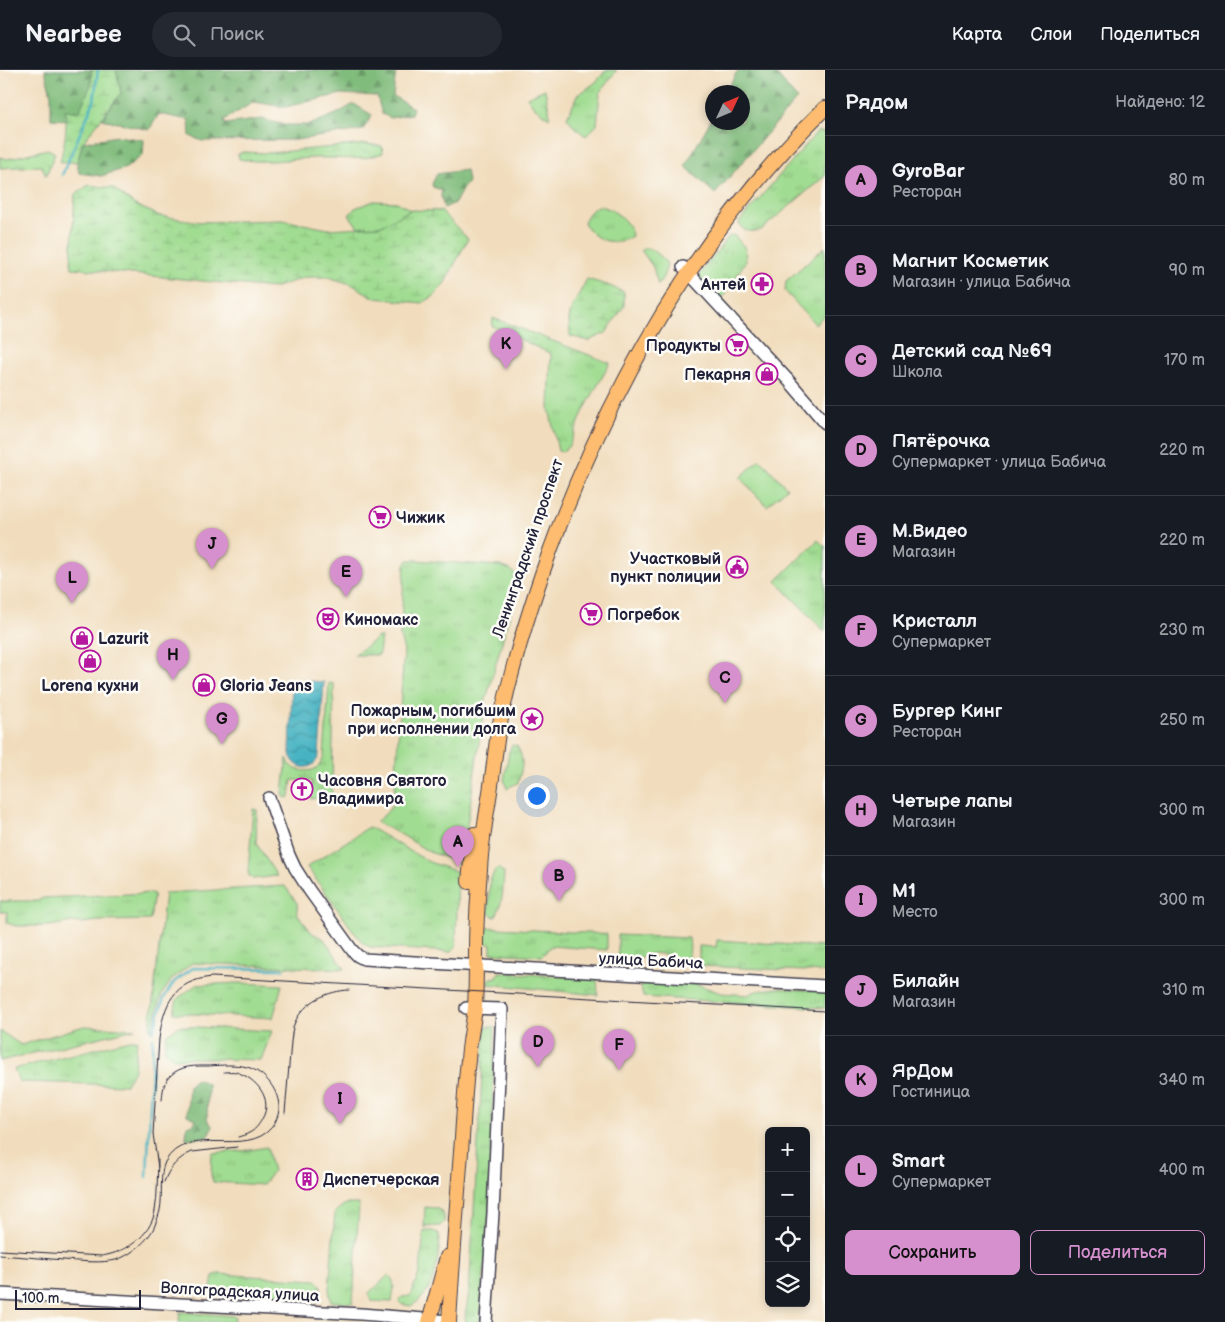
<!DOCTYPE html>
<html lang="ru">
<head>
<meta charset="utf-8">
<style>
	body { margin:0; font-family:"Balsamiq Sans",sans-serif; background:#242831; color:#f1f3f6 }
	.controls { position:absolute; right:15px; bottom:15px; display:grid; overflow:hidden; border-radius:8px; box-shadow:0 2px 8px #0003 }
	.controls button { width:45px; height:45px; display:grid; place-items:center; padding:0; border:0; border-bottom:1px solid #363941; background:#171b24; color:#f1f3f6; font:25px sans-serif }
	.compass { position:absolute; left:705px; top:15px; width:45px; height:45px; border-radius:50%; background:#171b24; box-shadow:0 2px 8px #0003; rotate:46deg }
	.scale { position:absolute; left:15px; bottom:12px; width:126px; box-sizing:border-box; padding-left:5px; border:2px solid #22223b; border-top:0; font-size:14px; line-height:18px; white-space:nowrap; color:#22223b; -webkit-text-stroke:4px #fdfcf7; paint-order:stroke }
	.you { position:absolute; left:536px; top:725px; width:18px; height:18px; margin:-12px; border:4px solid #fff; border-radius:50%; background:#1a73e8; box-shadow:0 0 0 8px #1a73e833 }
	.badge { display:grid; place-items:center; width:32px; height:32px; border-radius:50%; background:#d690ce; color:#111; font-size:16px; font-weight:700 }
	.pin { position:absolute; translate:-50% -41px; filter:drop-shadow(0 1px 2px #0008) }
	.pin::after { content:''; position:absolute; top:26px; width:18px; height:15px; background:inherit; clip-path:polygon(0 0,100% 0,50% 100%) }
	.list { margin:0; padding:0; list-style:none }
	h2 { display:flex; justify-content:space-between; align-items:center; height:65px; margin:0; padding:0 20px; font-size:21px }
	h2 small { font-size:16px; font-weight:400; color:#9ea1a6 }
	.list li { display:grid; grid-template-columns:32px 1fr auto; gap:15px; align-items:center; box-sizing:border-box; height:90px; padding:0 20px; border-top:1px solid #363941 }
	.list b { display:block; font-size:19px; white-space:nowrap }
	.list p { margin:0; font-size:16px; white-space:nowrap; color:#9ea1a6 }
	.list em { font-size:16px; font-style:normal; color:#9ea1a6 }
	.actions { display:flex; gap:10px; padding:15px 20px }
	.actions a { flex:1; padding:11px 0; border:1px solid #d690ce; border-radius:8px; text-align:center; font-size:18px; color:#d690ce }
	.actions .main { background:#d690ce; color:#111 }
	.icon { flex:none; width:28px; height:28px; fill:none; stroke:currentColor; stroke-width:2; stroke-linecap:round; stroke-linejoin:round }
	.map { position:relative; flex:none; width:825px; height:1252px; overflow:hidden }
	header { display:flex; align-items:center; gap:30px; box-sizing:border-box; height:70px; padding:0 25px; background:#171b24; border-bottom:1px solid #363941 }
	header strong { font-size:24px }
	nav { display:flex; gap:28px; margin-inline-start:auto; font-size:18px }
	.search { width:350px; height:45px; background:#242831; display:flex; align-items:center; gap:12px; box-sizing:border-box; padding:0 18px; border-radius:28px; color:#9ea1a6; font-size:19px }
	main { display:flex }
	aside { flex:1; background:#171b24 }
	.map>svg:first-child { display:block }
</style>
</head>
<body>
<header>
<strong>Nearbee</strong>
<div class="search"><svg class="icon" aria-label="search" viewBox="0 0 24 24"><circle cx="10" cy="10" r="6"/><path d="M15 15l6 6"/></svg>Поиск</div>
<nav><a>Карта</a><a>Слои</a><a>Поделиться</a></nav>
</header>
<main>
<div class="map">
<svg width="825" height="1252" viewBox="0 0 825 1252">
	<defs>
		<pattern id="grass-tufts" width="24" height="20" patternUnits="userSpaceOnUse" patternTransform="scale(1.25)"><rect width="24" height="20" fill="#a0dc91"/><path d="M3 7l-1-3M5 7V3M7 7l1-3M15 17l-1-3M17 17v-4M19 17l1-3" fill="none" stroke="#8abc7e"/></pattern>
		<pattern id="forest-firs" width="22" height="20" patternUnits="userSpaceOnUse" patternTransform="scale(1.25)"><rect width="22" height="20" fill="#80bc7b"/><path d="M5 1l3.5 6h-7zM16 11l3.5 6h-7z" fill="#689866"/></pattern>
		<pattern id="wetland-marsh" width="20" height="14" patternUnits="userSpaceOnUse" patternTransform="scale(1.25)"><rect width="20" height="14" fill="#a0dc91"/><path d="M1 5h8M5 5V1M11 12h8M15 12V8" fill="none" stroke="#8abc7e"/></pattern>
		<pattern id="water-waves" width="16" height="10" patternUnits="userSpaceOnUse" patternTransform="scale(1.25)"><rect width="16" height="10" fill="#46b3c2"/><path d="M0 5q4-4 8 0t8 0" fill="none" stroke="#3a919f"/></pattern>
	</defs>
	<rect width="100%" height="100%" fill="#fdfcf7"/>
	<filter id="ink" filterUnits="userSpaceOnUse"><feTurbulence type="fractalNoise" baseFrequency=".02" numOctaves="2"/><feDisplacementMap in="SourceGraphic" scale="10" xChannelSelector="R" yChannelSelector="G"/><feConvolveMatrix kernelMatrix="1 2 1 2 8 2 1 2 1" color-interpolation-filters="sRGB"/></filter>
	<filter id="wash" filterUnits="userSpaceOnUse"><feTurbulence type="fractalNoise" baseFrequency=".0096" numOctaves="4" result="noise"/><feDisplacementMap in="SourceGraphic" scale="20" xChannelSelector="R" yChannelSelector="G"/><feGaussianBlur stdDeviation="1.12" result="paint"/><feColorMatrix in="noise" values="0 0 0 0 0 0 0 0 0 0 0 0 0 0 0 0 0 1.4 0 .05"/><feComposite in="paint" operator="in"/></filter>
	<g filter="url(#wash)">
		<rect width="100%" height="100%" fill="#f1ddbd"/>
		<g fill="url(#grass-tufts)" stroke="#617f66">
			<path d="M606,0H617L600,22L597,55L586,66L575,58L567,47L578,25L596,12Z"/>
			<path d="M545,19C546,28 551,40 549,48L534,37L527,27Z"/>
			<path d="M818,61L825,63V106L761,160C751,162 742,163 739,152Z"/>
			<path d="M366,74L382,76L383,83C377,85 370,87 364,88C347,90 330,87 313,88C288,89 264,94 239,89L238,84L243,82L268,83Z"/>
			<path d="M48,79L55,83L46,106L42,96L0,98V87L7,89Z"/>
			<path d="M374,131L397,132L411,140L380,156L358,157L349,145L355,138Z"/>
			<path d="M599,136C612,137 631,152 632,166C615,178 592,170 584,152C588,144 591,139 599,136Z"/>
			<path d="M734,165L745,178L746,191L723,227L718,228L699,208L700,204L729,166Z"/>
			<path d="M825,177V245L815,254L785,221L786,211Z"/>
			<path d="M646,178C655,181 663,186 667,195L664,205L658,215L653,197L641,180Z"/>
			<path d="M493,248L610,293L584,340L569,376L562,382L558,381L549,338L551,284L492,256Z"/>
			<path d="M818,470L824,476H825V562L776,511Z"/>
			<path d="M408,490H414L500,496L511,500L518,507V515L485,633L464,776L460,779L459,785L451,789L429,782L402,765L376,752C384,745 391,740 394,730L404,581L400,567L405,494Z"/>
			<path d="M378,567H381L379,585H354Z"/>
			<path d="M329,613L334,614L332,723L329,726H320L318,728L311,729L312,711L292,710L290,726L288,728L284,727L283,723L287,688C289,691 289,694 291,696C296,701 309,702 315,699C320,696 322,691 324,686Z"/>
			<path d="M512,675L517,676C525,690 522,698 518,713L511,716L507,719L504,710L509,682Z"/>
			<path d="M253,739L257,740L256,773L277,806L253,809L249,806L248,802Z"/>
			<path d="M369,757L429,792L458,802L456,877L451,882L370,877L364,874L357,866L307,797Z"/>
			<path d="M498,798L504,803C503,818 503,835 495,847L488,843L490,811L495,800Z"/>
			<path d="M285,816L297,833L298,845L312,863L324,869L345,899L192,893L172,909L162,924L151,961L150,958L165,823Z"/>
			<path d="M151,823L154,824L150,850L99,851L81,853L72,852L49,856H16L7,853V842H0V831H37L43,828Z"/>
			<path d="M479,857L607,864V880L551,876L542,886L491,883V874L479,873Z"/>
			<path d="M618,865L689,868C690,877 691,884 685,891L676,890L670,886L663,884L653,883L635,889H618Z"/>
			<path d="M717,870L825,877V902L704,896L699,891V876L716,877Z"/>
			<path d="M499,902L597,909L598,925L487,914L489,909L497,907Z"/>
			<path d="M643,911L696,914L721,923L748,925L753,922L774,918L825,921V938L643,927L640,912Z"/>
			<path d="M238,913L282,915L273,948L174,943L177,929L196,915Z"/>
			<path d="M84,956L135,959L0,991V961L21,975Z"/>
			<path d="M179,956L272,961L261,990L174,988L164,980L167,964Z"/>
			<path d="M485,957H495L489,1143L480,1252H466L465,1247L469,1222Z"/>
			<path d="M130,970H137L134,1000L127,1012L126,1015L19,1012L14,999Z"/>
			<path d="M267,1077L273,1101L263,1115L213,1112L211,1105L212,1083L250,1080Z"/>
			<path d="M345,1134H359L353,1233L331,1232L329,1219L335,1142Z"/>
			<path d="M425,1137L435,1138L442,1141L444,1146V1152L440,1156L424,1157Z"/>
			<path d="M424,1161H433L438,1163L440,1168C438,1192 435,1225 410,1236L401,1234L399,1230L402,1227L410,1226L420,1201Z"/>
			<path d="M217,1204L316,1210L321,1216V1222L319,1231L217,1224L211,1219L213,1206Z"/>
			<path d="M388,1205C397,1210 393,1223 392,1232L371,1231L369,1223C372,1219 374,1219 377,1216C381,1213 384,1209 388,1205Z"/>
			<path d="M180,1242L235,1246L234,1252H179Z"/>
		</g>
		<g fill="url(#forest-firs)" stroke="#516f5b">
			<path d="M45,0H92L91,15L79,43L66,40L67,50L51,49V25Z"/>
			<path d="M116,0H396L393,26L413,38L411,44L391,48L382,44L377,26L341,24L285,37L254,32L224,50L225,54L262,49L284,55H309L336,44L354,34L372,45L363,60L296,70L202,71L190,66L189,50L159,44L149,60L102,49L121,23Z"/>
			<path d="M740,0H773L797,29L715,124L685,96L712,48V52H742V22H726L736,3Z"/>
			<path d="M117,66L144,70L143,85L126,98L101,106L79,103L77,92L83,72Z"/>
			<path d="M466,100L468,112L463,118L455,133L444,138L441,126L442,120L433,117L432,114L437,104Z"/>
			<path d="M196,1009L208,1014L207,1049L213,1057L207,1067L186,1069L187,1056L194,1054L196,1049L187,1045L189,1015Z"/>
		</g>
		<g fill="url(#wetland-marsh)" stroke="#617f66">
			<path d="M92,0H116L121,23L83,72L77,92H60C64,75 68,58 65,40L79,42L91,15Z"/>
			<path d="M89,115L113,118L135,135L160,146L201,152L283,150L328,159L380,156L411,140L441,141L468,169L444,214L433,227L422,233L375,228L351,214L328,207H306L273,218L72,198L71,192L75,124Z"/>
			<path d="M587,209L607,215L624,222V236L606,263L588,271L570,266L569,250L571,239Z"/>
		</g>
		<path fill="#a0dc91" stroke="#617f66" d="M760,389L787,418L767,436L740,408Z"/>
		<path fill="url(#water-waves)" stroke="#346a7e" d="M292,610L324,612L319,685C314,702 295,701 290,684Z"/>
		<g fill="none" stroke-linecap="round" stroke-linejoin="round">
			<g stroke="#46b3c2" stroke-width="2.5">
				<path d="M62,105L94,31L98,0"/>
				<path d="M153,962L164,928L174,912L193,898L283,899"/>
				<path d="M147,1107L153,968"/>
			</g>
		</g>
	</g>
	<g filter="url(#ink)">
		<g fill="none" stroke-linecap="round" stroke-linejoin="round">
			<g stroke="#413e4e" stroke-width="14">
				<g id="minor">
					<path d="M683,197L789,311L825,353"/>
					<path d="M269,728L289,785L295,798L309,820L352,880L358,886L364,889L825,916"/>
					<path d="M466,938L502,939L493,1143L486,1252"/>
					<path d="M0,1224L361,1244L449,1251"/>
				</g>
			</g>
			<g stroke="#413e4e" stroke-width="16">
				<g id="major">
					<path d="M469,812L471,790L474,764"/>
					<path d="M429,1252L447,1187"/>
					<path d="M449,1252C452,1200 456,1147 460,1095C463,1060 464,1025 468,990C469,973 473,955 475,938C476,918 476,898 476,879C476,853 478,826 480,800C481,774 486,748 490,722C493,703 495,683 498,663C510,601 529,540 550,481C610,316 699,161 825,38"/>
				</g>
			</g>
			<use href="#minor" stroke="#fff" stroke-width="11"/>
			<use href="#major" stroke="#fdbc70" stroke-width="14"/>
			<g stroke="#22223b" stroke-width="1">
				<path d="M224,1002C228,1002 233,1001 236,1002C256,1008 274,1029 262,1049C259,1055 254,1061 249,1063C246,1065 241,1066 238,1067"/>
				<path d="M285,1043L291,972C292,965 292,958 295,952C305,931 328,921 349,920"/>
				<path d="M158,1097L153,1064L159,969C164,934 173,911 212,907L825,941"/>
				<path d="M164,1112C169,1098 178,1088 192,1082L237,1077"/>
				<path d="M0,1180L102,1186C126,1182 150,1167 155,1141C158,1125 157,1107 158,1090"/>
				<path d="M0,1185C21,1187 43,1188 64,1190C79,1191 95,1193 110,1191C126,1190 150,1170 155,1155C157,1150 159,1145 160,1140C163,1126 159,1104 165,1092C187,1052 246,1089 272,1057C276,1052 278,1046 279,1040C280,1021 265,1002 247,997C235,994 222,995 209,996C195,996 181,995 170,1006C163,1013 163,1021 162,1030"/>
			</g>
		</g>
	</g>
	<defs>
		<g id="pharmacy-ring" transform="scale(1.125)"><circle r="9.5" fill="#fdfcf7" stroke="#b5179e" stroke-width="1.5"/><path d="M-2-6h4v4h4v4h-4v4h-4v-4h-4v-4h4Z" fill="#b5179e"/></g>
		<g id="supermarket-ring" transform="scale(1.125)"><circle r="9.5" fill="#fdfcf7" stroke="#b5179e" stroke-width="1.5"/><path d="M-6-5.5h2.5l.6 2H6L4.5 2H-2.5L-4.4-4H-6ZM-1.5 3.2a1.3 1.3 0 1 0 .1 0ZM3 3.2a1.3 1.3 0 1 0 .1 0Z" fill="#b5179e"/></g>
		<g id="shop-ring" transform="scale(1.125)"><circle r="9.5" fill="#fdfcf7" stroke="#b5179e" stroke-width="1.5"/><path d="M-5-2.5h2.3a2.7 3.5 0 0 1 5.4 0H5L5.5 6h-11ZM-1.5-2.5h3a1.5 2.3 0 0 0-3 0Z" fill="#b5179e"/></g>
		<g id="civic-ring" transform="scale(1.125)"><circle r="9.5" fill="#fdfcf7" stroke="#b5179e" stroke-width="1.5"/><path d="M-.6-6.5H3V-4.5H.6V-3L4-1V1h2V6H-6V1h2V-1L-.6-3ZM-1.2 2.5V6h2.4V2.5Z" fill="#b5179e"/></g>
		<g id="theatre-ring" transform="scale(1.125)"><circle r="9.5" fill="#fdfcf7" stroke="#b5179e" stroke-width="1.5"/><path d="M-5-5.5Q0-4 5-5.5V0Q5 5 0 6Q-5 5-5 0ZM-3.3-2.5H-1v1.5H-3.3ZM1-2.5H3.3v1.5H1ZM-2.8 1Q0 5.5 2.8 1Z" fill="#b5179e"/></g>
		<g id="sight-ring" transform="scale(1.125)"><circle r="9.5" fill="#fdfcf7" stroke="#b5179e" stroke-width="1.5"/><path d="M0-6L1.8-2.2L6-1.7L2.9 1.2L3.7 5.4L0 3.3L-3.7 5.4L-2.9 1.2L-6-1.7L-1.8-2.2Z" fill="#b5179e"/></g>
		<g id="church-ring" transform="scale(1.125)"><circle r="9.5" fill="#fdfcf7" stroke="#b5179e" stroke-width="1.5"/><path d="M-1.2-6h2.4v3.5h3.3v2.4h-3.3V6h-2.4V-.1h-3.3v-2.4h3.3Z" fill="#b5179e"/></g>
		<g id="building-ring" transform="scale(1.125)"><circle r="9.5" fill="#fdfcf7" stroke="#b5179e" stroke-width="1.5"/><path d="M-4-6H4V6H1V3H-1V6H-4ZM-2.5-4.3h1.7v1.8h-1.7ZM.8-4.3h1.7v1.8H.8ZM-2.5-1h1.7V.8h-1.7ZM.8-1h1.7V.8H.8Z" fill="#b5179e"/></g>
	</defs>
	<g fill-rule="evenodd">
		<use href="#pharmacy-ring" x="762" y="214"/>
		<use href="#supermarket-ring" x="737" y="275"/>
		<use href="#shop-ring" x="767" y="304"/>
		<use href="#supermarket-ring" x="380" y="447"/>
		<use href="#civic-ring" x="737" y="497"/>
		<use href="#supermarket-ring" x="591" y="544"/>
		<use href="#theatre-ring" x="328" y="549"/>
		<use href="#shop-ring" x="82" y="568"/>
		<use href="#shop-ring" x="90" y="591"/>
		<use href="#shop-ring" x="204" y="615"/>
		<use href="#sight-ring" x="532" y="649"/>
		<use href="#church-ring" x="302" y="719"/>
		<use href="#building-ring" x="307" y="1109"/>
	</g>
	<g text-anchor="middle" stroke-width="5" stroke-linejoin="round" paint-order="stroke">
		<g font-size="16" font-weight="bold" fill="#22223b" stroke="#fdfcf7" text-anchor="start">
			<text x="746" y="220" text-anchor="end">Антей</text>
			<text x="721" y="281" text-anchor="end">Продукты</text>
			<text x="751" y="310" text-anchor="end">Пекарня</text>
			<text x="396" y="453">Чижик</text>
			<text x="721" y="494" text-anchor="end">Участковый<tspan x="721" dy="18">пункт полиции</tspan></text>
			<text x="607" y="550">Погребок</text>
			<text x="344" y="555">Киномакс</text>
			<text x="98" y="574">Lazurit</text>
			<text x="90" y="621" text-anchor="middle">Lorena кухни</text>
			<text x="220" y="621">Gloria Jeans</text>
			<text x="516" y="646" text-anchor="end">Пожарным, погибшим<tspan x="516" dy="18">при исполнении долга</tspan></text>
			<text x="318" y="716">Часовня Святого<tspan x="318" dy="18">Владимира</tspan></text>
			<text x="323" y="1115">Диспетчерская</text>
		</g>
		<g font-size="16" fill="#22223b" stroke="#fdfcf7">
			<text transform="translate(527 478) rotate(-71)" y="6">Ленинградский проспект</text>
			<text transform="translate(651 890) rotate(3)" y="6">улица Бабича</text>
			<text transform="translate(240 1221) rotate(3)" y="6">Волгоградская улица</text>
		</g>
	</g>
</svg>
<div class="controls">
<button>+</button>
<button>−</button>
<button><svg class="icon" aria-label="locate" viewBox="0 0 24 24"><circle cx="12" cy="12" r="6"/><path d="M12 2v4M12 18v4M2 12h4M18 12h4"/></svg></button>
<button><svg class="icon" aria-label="layers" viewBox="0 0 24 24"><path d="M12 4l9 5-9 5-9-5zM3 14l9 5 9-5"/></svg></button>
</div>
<svg class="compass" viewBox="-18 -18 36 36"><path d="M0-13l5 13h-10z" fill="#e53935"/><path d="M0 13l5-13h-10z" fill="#9ea1a6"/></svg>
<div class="scale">100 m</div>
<div class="you"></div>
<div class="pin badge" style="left:458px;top:797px">A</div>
<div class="pin badge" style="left:559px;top:831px">B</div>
<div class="pin badge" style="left:725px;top:633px">C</div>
<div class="pin badge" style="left:538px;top:997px">D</div>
<div class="pin badge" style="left:346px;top:527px">E</div>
<div class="pin badge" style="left:619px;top:1000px">F</div>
<div class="pin badge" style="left:222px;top:674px">G</div>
<div class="pin badge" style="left:173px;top:610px">H</div>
<div class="pin badge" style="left:340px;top:1054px">I</div>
<div class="pin badge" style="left:212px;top:499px">J</div>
<div class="pin badge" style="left:506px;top:299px">K</div>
<div class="pin badge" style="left:72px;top:533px">L</div>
</div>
<aside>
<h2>Рядом<small>Найдено: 12</small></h2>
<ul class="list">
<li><span class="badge">A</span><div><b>GyroBar</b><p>Ресторан</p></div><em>80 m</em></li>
<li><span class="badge">B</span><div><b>Магнит Косметик</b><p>Магазин · улица Бабича</p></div><em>90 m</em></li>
<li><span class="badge">C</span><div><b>Детский сад №69</b><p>Школа</p></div><em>170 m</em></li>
<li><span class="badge">D</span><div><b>Пятёрочка</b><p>Супермаркет · улица Бабича</p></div><em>220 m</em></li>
<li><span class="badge">E</span><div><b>М.Видео</b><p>Магазин</p></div><em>220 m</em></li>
<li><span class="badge">F</span><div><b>Кристалл</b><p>Супермаркет</p></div><em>230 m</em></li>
<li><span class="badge">G</span><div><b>Бургер Кинг</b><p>Ресторан</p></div><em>250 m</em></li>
<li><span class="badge">H</span><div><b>Четыре лапы</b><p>Магазин</p></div><em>300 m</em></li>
<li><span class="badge">I</span><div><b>М1</b><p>Место</p></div><em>300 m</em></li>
<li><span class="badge">J</span><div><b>Билайн</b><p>Магазин</p></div><em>310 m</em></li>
<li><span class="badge">K</span><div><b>ЯрДом</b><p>Гостиница</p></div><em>340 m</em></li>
<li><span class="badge">L</span><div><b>Smart</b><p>Супермаркет</p></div><em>400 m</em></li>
</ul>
<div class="actions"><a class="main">Сохранить</a><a>Поделиться</a></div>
</aside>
</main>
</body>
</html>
